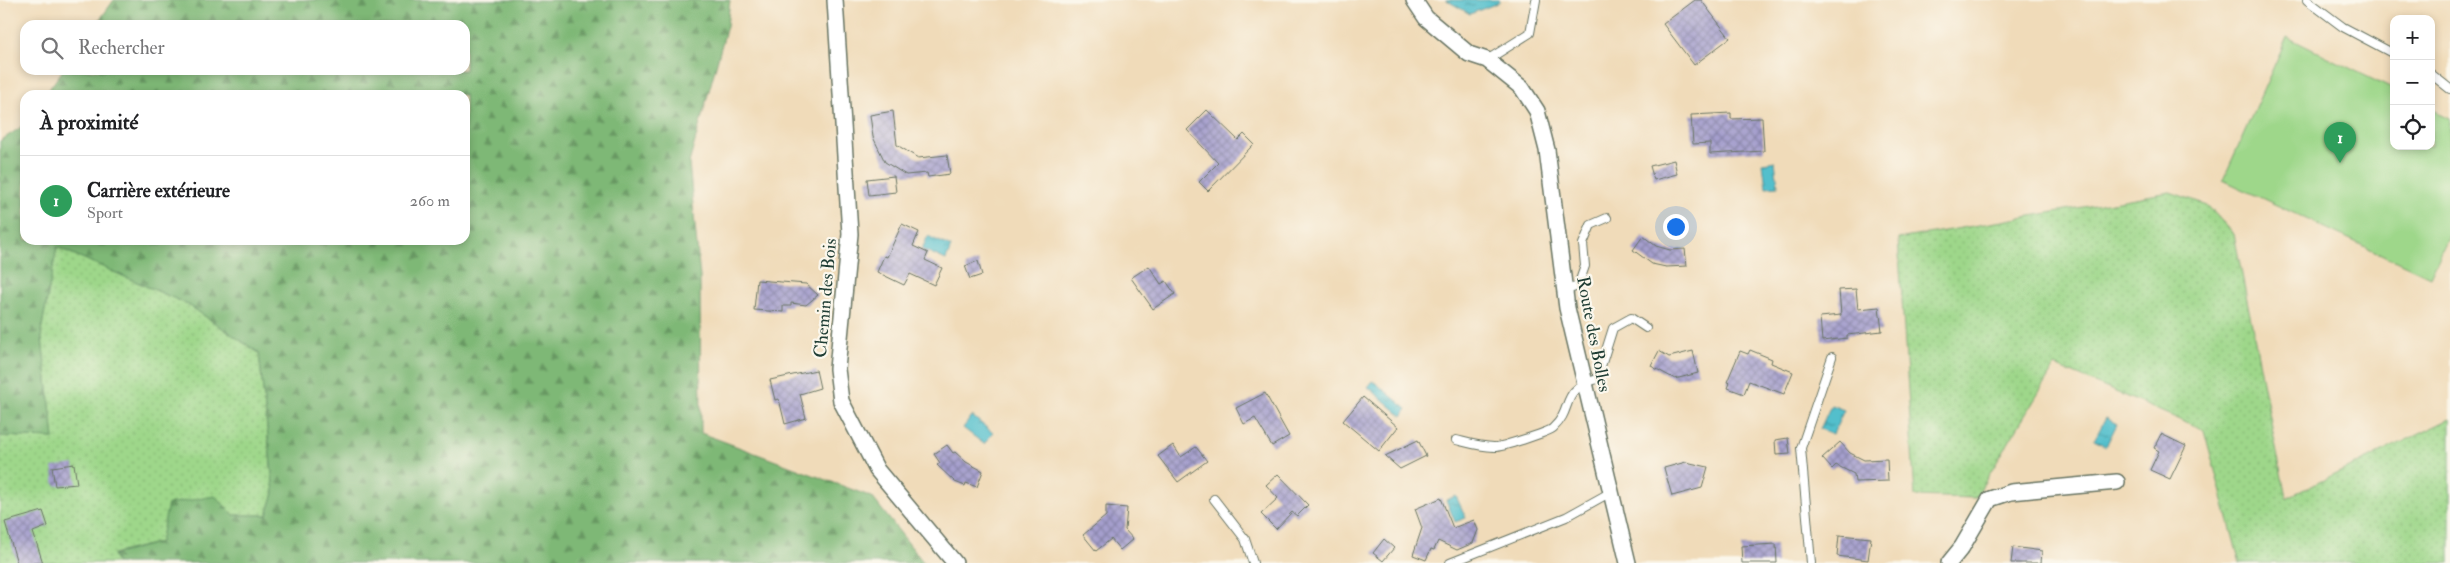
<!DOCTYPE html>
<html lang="fr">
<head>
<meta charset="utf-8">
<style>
	body { margin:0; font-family:"IM FELL Double Pica",serif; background:#f6f6f6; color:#202124 }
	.controls { position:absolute; right:15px; top:15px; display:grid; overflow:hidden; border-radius:10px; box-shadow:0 2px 8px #0003 }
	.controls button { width:45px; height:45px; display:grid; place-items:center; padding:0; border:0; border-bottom:1px solid #e0e0e0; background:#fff; color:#202124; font:25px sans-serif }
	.you { position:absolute; left:1675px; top:226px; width:18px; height:18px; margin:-12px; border:4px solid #fff; border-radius:50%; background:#1a73e8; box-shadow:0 0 0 8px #1a73e833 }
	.badge { display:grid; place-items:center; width:32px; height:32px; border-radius:50%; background:#111827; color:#fff; font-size:16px; font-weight:700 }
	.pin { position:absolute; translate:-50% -41px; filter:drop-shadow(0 1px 2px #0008) }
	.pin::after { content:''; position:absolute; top:26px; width:18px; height:15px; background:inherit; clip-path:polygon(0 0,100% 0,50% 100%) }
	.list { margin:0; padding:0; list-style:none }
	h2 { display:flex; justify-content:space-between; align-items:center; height:65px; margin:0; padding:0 20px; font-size:21px }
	h2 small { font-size:16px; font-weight:400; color:#757577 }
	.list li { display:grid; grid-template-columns:32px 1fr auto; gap:15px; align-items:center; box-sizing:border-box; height:90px; padding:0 20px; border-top:1px solid #e0e0e0 }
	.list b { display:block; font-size:19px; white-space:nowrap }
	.list p { margin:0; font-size:16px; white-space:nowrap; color:#757577 }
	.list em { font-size:16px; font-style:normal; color:#757577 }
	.icon { flex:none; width:28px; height:28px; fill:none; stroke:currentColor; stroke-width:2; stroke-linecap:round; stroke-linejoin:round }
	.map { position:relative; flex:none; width:2450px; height:563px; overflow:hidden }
	.search { position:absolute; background:#fff; box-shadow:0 2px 8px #0003; left:20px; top:20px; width:450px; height:55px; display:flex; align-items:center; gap:12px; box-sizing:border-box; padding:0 18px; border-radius:15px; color:#757577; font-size:19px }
	.panel { position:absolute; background:#fff; box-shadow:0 2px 8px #0003; left:20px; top:90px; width:450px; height:155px; border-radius:15px }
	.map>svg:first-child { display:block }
</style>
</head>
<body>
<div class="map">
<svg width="2450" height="563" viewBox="0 0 2450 563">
	<defs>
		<pattern id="grass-dots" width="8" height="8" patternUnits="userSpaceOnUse" patternTransform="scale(1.25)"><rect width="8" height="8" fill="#9ed78a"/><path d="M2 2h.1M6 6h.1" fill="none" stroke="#88b978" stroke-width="1.8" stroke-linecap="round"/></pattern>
		<pattern id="forest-firs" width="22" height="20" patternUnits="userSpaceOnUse" patternTransform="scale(1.25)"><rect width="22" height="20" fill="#7eb876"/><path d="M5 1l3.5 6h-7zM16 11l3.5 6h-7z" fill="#679762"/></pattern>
		<pattern id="water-ripples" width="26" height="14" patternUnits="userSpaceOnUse" patternTransform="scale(1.25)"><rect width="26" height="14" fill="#52bfcc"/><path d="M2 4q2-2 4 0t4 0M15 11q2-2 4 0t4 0" fill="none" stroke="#439ca6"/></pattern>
		<pattern id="building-cross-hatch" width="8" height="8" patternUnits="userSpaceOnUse" patternTransform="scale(1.25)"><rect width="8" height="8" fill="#a59fcd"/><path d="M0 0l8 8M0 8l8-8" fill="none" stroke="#8683a7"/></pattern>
	</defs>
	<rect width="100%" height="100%" fill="#fbf7ec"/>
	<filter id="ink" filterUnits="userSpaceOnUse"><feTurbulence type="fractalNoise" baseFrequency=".02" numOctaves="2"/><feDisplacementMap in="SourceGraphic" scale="10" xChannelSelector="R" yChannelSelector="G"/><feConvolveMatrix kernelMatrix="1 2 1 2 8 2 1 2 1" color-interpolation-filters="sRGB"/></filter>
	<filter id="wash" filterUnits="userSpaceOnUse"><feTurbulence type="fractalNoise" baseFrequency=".0096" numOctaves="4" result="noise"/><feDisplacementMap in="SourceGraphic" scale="20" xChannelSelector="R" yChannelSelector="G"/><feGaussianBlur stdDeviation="1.12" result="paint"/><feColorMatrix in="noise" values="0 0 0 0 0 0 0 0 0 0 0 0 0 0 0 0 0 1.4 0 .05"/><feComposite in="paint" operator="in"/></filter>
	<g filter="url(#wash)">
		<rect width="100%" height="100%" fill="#f0dbb9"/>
		<g fill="url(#grass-dots)" stroke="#5e8a5f">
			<path d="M2170,192L2207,205L2234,234L2286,498L2450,419V563H2240L2204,430L2055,366L1975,498L1915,496L1898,239Z"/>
			<path d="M57,247L187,304L259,353L274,493L267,515H234L160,542L113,554L117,563H0V436L54,438L41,331Z"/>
		</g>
		<path fill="url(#forest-firs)" stroke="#4e7a55" d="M114,0H730L727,26L689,163L700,277L701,433L872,497L924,563H117L113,555L160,542L168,504L215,496L234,515H267L274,493L259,353L187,304L57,247L41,331L54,438L0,436V141L20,128L25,122V240H465V95H45L63,70H465V25H96Z"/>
		<path fill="#9ed78a" stroke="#5e8a5f" d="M2287,37L2394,90V146H2431V109L2450,118V234L2430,277L2223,180Z"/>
		<g fill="url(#water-ripples)" stroke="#387e80">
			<path d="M1446,0H1499L1500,2L1470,14Z"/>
			<path d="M1775,161L1778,186L1766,187L1763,163Z"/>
			<path d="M928,236L951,247L946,260L922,249Z"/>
			<path d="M1373,381L1407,409L1402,416L1368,387Z"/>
			<path d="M1831,405L1844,410L1833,434L1820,429Z"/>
			<path d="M972,416L993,433L984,444L963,428Z"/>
			<path d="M2106,418L2117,424L2106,446L2094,440Z"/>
			<path d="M1456,496L1466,518L1455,522L1446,500Z"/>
		</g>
		<g id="blocks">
			<g fill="url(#building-cross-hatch)">
				<path d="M1695,0H1701L1730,38L1694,65L1663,24Z"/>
				<path d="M1207,110L1238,140L1244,134L1254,144L1208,191L1199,182L1218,163L1187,130Z"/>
				<path d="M893,111L897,145L918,158L947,155L950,174L928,177L927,173L906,175L885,162L873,137L870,115Z"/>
				<path d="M1731,113V119L1762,118L1764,151L1710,154V143L1693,144L1691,115Z"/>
				<path d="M1674,160L1677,174L1654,180L1650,166Z"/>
				<path d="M894,176L896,192L869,195L867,179Z"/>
				<path d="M902,224L919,232L913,246L928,253L925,260L942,268L934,285L910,274L904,285L877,272L884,256L887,257Z"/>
				<path d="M1643,236L1656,246L1670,250L1685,249L1687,266L1666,267L1652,264L1633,250Z"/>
				<path d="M978,261L982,275L970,279L965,266Z"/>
				<path d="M1149,266L1161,284L1166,281L1175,294L1153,309L1131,278Z"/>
				<path d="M757,280L806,284L818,295L806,305L791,303V306H783V312L754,310Z"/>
				<path d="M1856,289L1858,309L1879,307L1882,331L1847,335V338L1822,341L1820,317L1841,315L1839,290Z"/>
				<path d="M1750,350L1772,359L1771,363L1793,372L1784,394L1749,381L1744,394L1728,388L1730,383L1727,382L1740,351L1748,354Z"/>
				<path d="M1659,351L1669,357L1693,351L1698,373L1675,379L1651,366Z"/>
				<path d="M816,370L820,388L800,394L806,418L785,424L779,399L775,400L770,380Z"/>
				<path d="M1265,393L1289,436L1272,446L1255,418L1244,424L1236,408Z"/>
				<path d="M1363,397L1398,427L1379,451L1343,421Z"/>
				<path d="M2161,434L2186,446L2170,479L2150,470L2159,451L2154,448Z"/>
				<path d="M1788,438L1790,454L1776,455L1775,440Z"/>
				<path d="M1418,440L1426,456L1400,469L1385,456Z"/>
				<path d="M1840,442L1850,453L1864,460L1887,459L1888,481L1855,482L1854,474L1836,465L1832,469L1822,458Z"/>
				<path d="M947,445L953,453L955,452L966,462L983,471L977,487L966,483L965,486L955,482L937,465L940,463L934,454Z"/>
				<path d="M1173,445L1181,457L1196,447L1207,461L1178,482L1158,456Z"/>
				<path d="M1686,462L1708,467L1702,488L1672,496L1664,468Z"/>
				<path d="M74,464L77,484L55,486L52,467Z"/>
				<path d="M1278,474L1308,505L1297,516L1292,512L1276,529L1261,514L1278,498L1266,485Z"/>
				<path d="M1441,498L1453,528L1474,520L1478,530L1473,543L1457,550L1438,541L1434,550L1431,549L1426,560L1413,555L1422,528L1415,509Z"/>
				<path d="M1106,506L1127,508L1125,530L1133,539L1120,550L1111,539L1096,551L1083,535L1106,516Z"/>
				<path d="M43,511L48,526L33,532L43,563H17L5,522Z"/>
				<path d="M1839,535L1871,538L1868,560L1837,556Z"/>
				<path d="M1384,539L1394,548L1383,561L1373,553Z"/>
				<path d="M1776,544L1777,563H1742L1741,546Z"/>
				<path d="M2013,547L2042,551L2041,563H2011Z"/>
			</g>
		</g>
	</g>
	<g filter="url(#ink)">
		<use href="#blocks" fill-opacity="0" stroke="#687463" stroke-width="1"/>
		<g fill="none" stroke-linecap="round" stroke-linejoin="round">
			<g stroke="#687463" stroke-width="10">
				<g id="lane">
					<path d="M2307,0L2343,27L2394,54"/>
					<path d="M1487,60L1530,33L1536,0"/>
					<path d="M2431,74L2450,89"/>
					<path d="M1564,291L1578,286L1585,266L1583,244L1591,225L1607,218"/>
					<path d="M1456,440C1468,443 1481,447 1494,447C1499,448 1549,432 1553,428C1575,408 1558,391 1597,379L1613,328L1631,318L1646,328"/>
					<path d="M1214,499L1245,539L1253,563"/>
					<path d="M1450,563L1566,517L1611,492"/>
					<path d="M1811,563L1801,448L1832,357"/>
				</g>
			</g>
			<g stroke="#687463" stroke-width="18">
				<g id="street">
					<path d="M835,0L850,234L837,369L841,401L877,470L955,563"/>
					<path d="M1414,0L1426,18L1469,54L1487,60L1522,88L1537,111L1547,150L1567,308L1628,563"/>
					<path d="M1949,563L1962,547L1990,499L2011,492L2117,482"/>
				</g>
			</g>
			<use href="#lane" stroke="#fff" stroke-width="8"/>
			<use href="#street" stroke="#fff" stroke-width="15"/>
		</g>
	</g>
	<g text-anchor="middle" stroke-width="4.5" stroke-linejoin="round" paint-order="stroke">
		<g font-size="18" fill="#1f3d34" stroke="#fbf7ec">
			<text transform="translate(825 298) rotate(-85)" y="6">Chemin des Bois</text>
			<text transform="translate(1594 334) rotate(79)" y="6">Route des Bolles</text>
		</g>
	</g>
</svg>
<div class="controls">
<button>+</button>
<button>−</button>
<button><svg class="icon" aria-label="locate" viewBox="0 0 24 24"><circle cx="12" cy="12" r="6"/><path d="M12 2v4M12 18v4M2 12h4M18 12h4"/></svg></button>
</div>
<div class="you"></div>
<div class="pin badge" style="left:2340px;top:163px;background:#2e9e5b">1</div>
<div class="search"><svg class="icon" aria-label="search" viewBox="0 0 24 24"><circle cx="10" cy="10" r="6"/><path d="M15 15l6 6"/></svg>Rechercher</div>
<section class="panel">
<h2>À proximité<small></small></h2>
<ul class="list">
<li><span class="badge" style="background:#2e9e5b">1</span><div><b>Carrière extérieure</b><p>Sport</p></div><em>260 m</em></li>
</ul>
</section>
</div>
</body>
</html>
